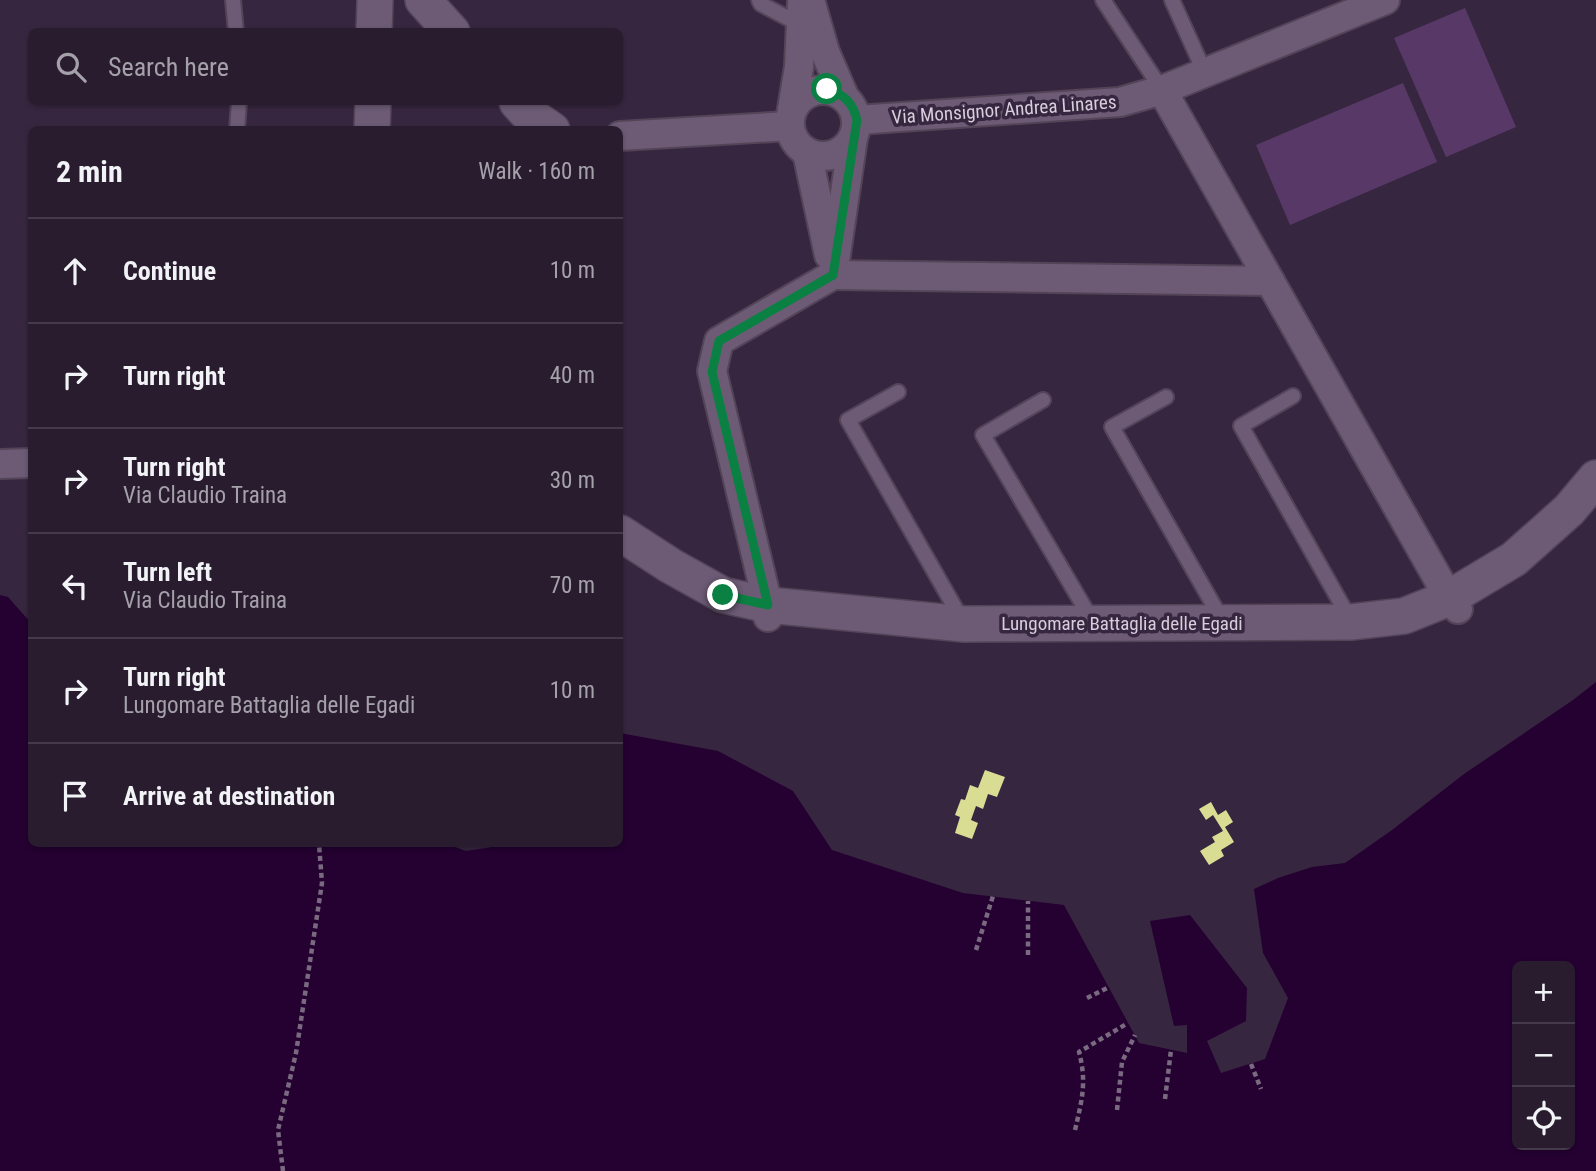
<!DOCTYPE html>
<html lang="en">
<head>
<meta charset="utf-8">
<style>
	body { margin:0; font-family:"Roboto Condensed",sans-serif; background:#35293b; color:#f1f3f6 }
	.controls { position:absolute; right:21px; bottom:21px; display:grid; overflow:hidden; border-radius:10px; box-shadow:0 2px 5px #0004 }
	.controls button { width:63px; height:63px; display:grid; place-items:center; padding:0; border:0; border-bottom:2px solid #453a4b; background:#291c2f; color:#f1f3f6; font:35px sans-serif }
	.stop { position:absolute; width:21px; height:21px; margin:-16px; border:5px solid #0b8043; border-radius:50%; background:#fff }
	.stop.end { background:#0b8043; border-color:#fff; box-shadow:0 2px 7px #0008 }
	.list { margin:0; padding:0; list-style:none }
	h2 { display:flex; justify-content:space-between; align-items:center; height:91px; margin:0; padding:0 28px; font-size:30px }
	h2 small { font-size:23px; font-weight:400; color:#a5a1aa }
	.list li { display:grid; grid-template-columns:46px 1fr auto; gap:21px; align-items:center; box-sizing:border-box; height:105px; padding:0 28px; border-top:2px solid #453a4b }
	.list b { display:block; font-size:26px; white-space:nowrap }
	.list p { margin:0; font-size:23px; white-space:nowrap; color:#a5a1aa }
	.list em { font-size:23px; font-style:normal; color:#a5a1aa }
	.icon { flex:none; width:38px; height:38px; fill:none; stroke:currentColor; stroke-width:2; stroke-linecap:round; stroke-linejoin:round }
	.map { position:relative; flex:none; width:1596px; height:1171px; overflow:hidden }
	.search { position:absolute; background:#291c2f; box-shadow:0 2px 5px #0004; left:28px; top:28px; width:595px; height:77px; display:flex; align-items:center; gap:18px; box-sizing:border-box; padding:0 24px; border-radius:10px; color:#a5a1aa; font-size:26px }
	.panel { position:absolute; background:#291c2f; box-shadow:0 2px 5px #0004; left:28px; top:126px; width:595px; height:721px; border-radius:10px }
	.map>svg:first-child { display:block }
</style>
</head>
<body>
<div class="map">
<svg width="1596" height="1171" viewBox="0 0 1596 1171">
	<rect width="100%" height="100%" fill="#37263f"/>
	<g fill="#583866">
		<path d="M1465,8L1516,127L1446,157L1394,38Z"/>
		<path d="M1403,83L1437,162L1290,225L1256,145Z"/>
	</g>
	<path fill="#250132" fill-rule="evenodd" d="M0,595L8,597L31,623L32,844H447L466,851L512,844H620V733L718,751L793,791L832,850L963,893L1064,905L1139,1043L1187,1053V1025L1174,1026L1150,921L1190,915L1247,988L1246,1021L1207,1041L1221,1073L1265,1059L1288,998L1263,953L1254,889L1278,878L1312,867L1345,863L1392,830L1464,774L1573,700L1596,682V1171H0ZM1517,966H1570V1145H1517Z"/>
	<g fill="#d9dd94">
		<path d="M985,770L1005,777L997,797L988,794L983,809L976,806L971,820L978,823L972,839L955,833L960,817L955,815L961,799L965,800L970,785L978,788Z"/>
		<path d="M1211,802L1218,815L1226,810L1233,822L1225,827L1234,842L1221,850L1224,856L1209,865L1200,851L1215,842L1212,837L1223,831L1213,815L1206,820L1199,809Z"/>
	</g>
	<g fill="none" stroke-linecap="round" stroke-linejoin="round">
		<g stroke="#534458" stroke-width="18">
			<g id="service">
				<path d="M233,0L236,32"/>
				<path d="M759,0L761,4L801,25"/>
				<path d="M1103,0L1162,90"/>
				<path d="M1172,0L1205,73"/>
				<path d="M237,130L239,102"/>
				<path d="M898,392L848,420L962,620"/>
				<path d="M1293,396L1241,426L1351,621"/>
				<path d="M1166,397L1112,427L1222,620"/>
				<path d="M1043,400L983,435L1093,622"/>
			</g>
		</g>
		<g stroke="#534458" stroke-width="32">
			<g id="minor">
				<path d="M810,0L825,52L844,96"/>
				<circle cx="823" cy="123" r="33"/>
				<path d="M1162,90L1449,598L1458,609"/>
				<path d="M792,109L799,67L802,0"/>
				<path d="M857,120L1120,102L1162,90L1385,0"/>
				<path d="M620,136L790,126"/>
				<path d="M807,152L829,255"/>
				<path d="M833,275L1270,281"/>
				<path d="M833,275L853,138"/>
				<path d="M0,464L32,463"/>
				<path d="M768,617V605L712,371L719,341L833,275"/>
			</g>
		</g>
		<g stroke="#534458" stroke-width="38">
			<g id="tertiary">
				<path d="M423,0L452,32"/>
				<path d="M374,32L375,0"/>
				<path d="M517,102L526,112L552,130"/>
				<path d="M372,130L373,102"/>
				<path d="M620,533L671,566L723,595L768,605L964,624L1351,622L1404,616L1449,598L1514,559L1569,510L1596,478"/>
			</g>
		</g>
		<g stroke="#796a7f" stroke-width="4.5" stroke-dasharray="5 3.5" stroke-linecap="butt">
			<path d="M976,950L993,896"/>
			<path d="M1028,955V901"/>
			<path d="M1087,998L1109,987"/>
			<path d="M1251,1064L1261,1089"/>
			<path d="M1165,1099L1171,1050"/>
			<path d="M1117,1110L1122,1062L1135,1035"/>
			<path d="M1075,1130C1082,1100 1087,1082 1079,1052L1128,1023"/>
			<path d="M283,1171L278,1130L296,1053L322,883L319,844"/>
		</g>
		<use href="#service" stroke="#6d5b76" stroke-width="14"/>
		<use href="#minor" stroke="#6d5b76" stroke-width="28"/>
		<use href="#tertiary" stroke="#6d5b76" stroke-width="35"/>
	</g>
	<g fill="none" stroke-linecap="round" stroke-linejoin="round">
		<path stroke="#0b8043" stroke-width="9" d="M723,595L768,605L712,372L719,341L833,275L857,120C853,103 844,94 827,89"/>
	</g>
	<g text-anchor="middle" stroke-width="7" stroke-linejoin="round" paint-order="stroke">
		<g font-size="19" fill="#d8cddc" stroke="#37263f">
			<text transform="translate(1004 109) rotate(-4)" y="7">Via Monsignor Andrea Linares</text>
			<text x="1122" y="630">Lungomare Battaglia delle Egadi</text>
		</g>
	</g>
</svg>
<div class="controls">
<button>+</button>
<button>−</button>
<button><svg class="icon" aria-label="locate" viewBox="0 0 24 24"><circle cx="12" cy="12" r="6"/><path d="M12 2v4M12 18v4M2 12h4M18 12h4"/></svg></button>
</div>
<div class="stop" style="left:827px;top:89px"></div>
<div class="stop end" style="left:723px;top:595px"></div>
<div class="search"><svg class="icon" aria-label="search" viewBox="0 0 24 24"><circle cx="10" cy="10" r="6"/><path d="M15 15l6 6"/></svg>Search here</div>
<section class="panel">
<h2>2 min<small>Walk · 160 m</small></h2>
<ul class="list">
<li><svg class="icon" aria-label="ahead" viewBox="0 0 24 24"><path d="M12 20V5M6 11l6-6 6 6"/></svg><div><b>Continue</b></div><em>10 m</em></li>
<li><svg class="icon" aria-label="right" viewBox="0 0 24 24"><path d="M7 20v-9h11M14 6l5 5-5 5"/></svg><div><b>Turn right</b></div><em>40 m</em></li>
<li><svg class="icon" aria-label="right" viewBox="0 0 24 24"><path d="M7 20v-9h11M14 6l5 5-5 5"/></svg><div><b>Turn right</b><p>Via Claudio Traina</p></div><em>30 m</em></li>
<li><svg class="icon" aria-label="left" viewBox="0 0 24 24"><path d="M17 20v-9H6M10 6l-5 5 5 5"/></svg><div><b>Turn left</b><p>Via Claudio Traina</p></div><em>70 m</em></li>
<li><svg class="icon" aria-label="right" viewBox="0 0 24 24"><path d="M7 20v-9h11M14 6l5 5-5 5"/></svg><div><b>Turn right</b><p>Lungomare Battaglia delle Egadi</p></div><em>10 m</em></li>
<li><svg class="icon" aria-label="arrive" viewBox="0 0 24 24"><path d="M6 21V4h12l-3 4 3 4H6"/></svg><div><b>Arrive at destination</b></div></li>
</ul>
</section>
</div>
</body>
</html>
